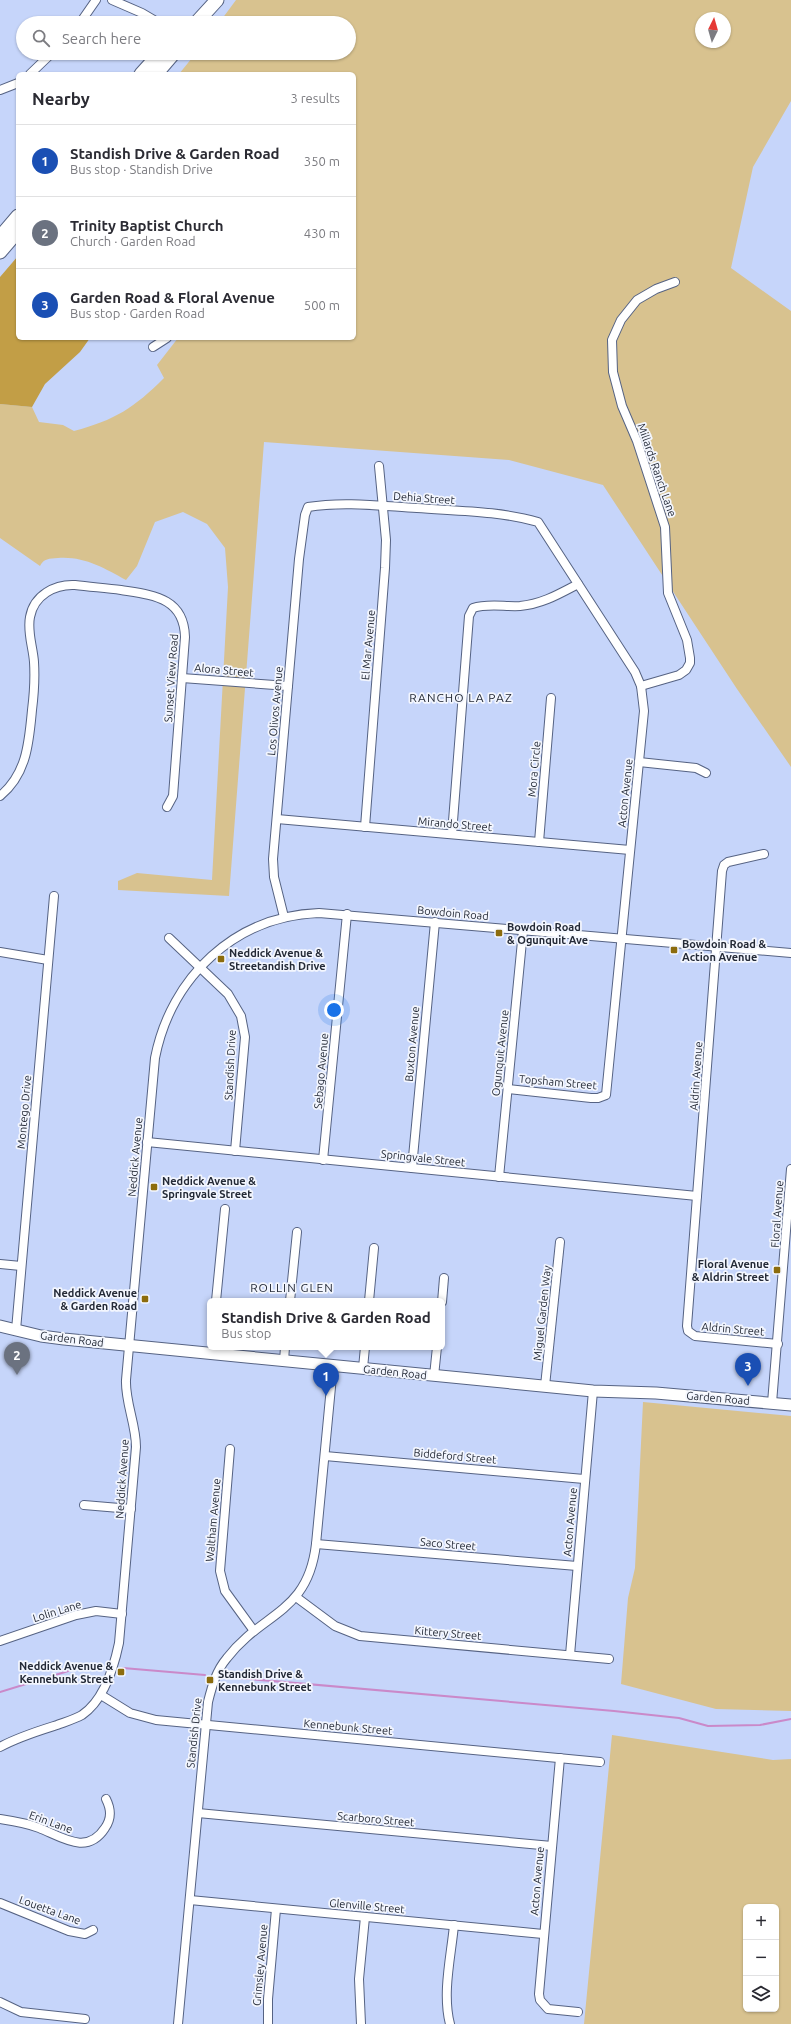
<!DOCTYPE html>
<html lang="en">
<head>
<meta charset="utf-8">
<style>
	body { margin:0; font-family:Ubuntu,sans-serif; background:#f2f2f3; color:#2b2b33 }
	.controls { position:absolute; right:12px; bottom:12px; display:grid; overflow:hidden; border-radius:6px; box-shadow:0 1px 3px #0004 }
	.controls button { width:36px; height:36px; display:grid; place-items:center; padding:0; border:0; border-bottom:1px solid #e1e1e2; background:#fff; color:#2b2b33; font:20px sans-serif }
	.compass { position:absolute; left:695px; top:12px; width:36px; height:36px; border-radius:50%; background:#fff; box-shadow:0 1px 3px #0004; rotate:5deg }
	.you { position:absolute; left:334px; top:1010px; width:14px; height:14px; margin:-10px; border:3px solid #fff; border-radius:50%; background:#1a73e8; box-shadow:0 0 0 6px #1a73e833 }
	.badge { display:grid; place-items:center; width:26px; height:26px; border-radius:50%; background:#8c6c0d; color:#fff; font-size:13px; font-weight:700 }
	.pin { position:absolute; translate:-50% -33px; filter:drop-shadow(0 1px 2px #0008) }
	.pin::after { content:''; position:absolute; top:21px; width:14px; height:12px; background:inherit; clip-path:polygon(0 0,100% 0,50% 100%) }
	.popup { position:absolute; left:207px; top:1298px; width:238px; height:52px; box-sizing:border-box; display:grid; place-content:center; border-radius:6px; background:#fff; filter:drop-shadow(0 1px 3px #0005); font-size:13px; white-space:nowrap; color:#7c7c81 }
	.popup b { font-size:15px; color:#2b2b33 }
	.popup::after { content:''; position:absolute; left:50%; top:100%; margin-left:-8px; border:8px solid transparent; border-top-color:#fff }
	.list { margin:0; padding:0; list-style:none }
	h2 { display:flex; justify-content:space-between; align-items:center; height:52px; margin:0; padding:0 16px; font-size:17px }
	h2 small { font-size:13px; font-weight:400; color:#7c7c81 }
	.list li { display:grid; grid-template-columns:26px 1fr auto; gap:12px; align-items:center; box-sizing:border-box; height:72px; padding:0 16px; border-top:1px solid #e1e1e2 }
	.list b { display:block; font-size:15px; white-space:nowrap }
	.list p { margin:0; font-size:13px; white-space:nowrap; color:#7c7c81 }
	.list em { font-size:13px; font-style:normal; color:#7c7c81 }
	.icon { flex:none; width:22px; height:22px; fill:none; stroke:currentColor; stroke-width:2; stroke-linecap:round; stroke-linejoin:round }
	.map { position:relative; flex:none; width:791px; height:2024px; overflow:hidden }
	.search { position:absolute; background:#fff; box-shadow:0 1px 3px #0004; left:16px; top:16px; width:340px; height:44px; display:flex; align-items:center; gap:10px; box-sizing:border-box; padding:0 14px; border-radius:22px; color:#7c7c81; font-size:15px }
	.panel { position:absolute; background:#fff; box-shadow:0 1px 3px #0004; left:16px; top:72px; width:340px; height:268px; border-radius:6px }
	.map>svg:first-child { display:block }
</style>
</head>
<body>
<div class="map">
<svg width="791" height="2024" viewBox="0 0 791 2024">
	<rect width="100%" height="100%" fill="#c6d5fa"/>
	<g fill="#d8c28f" fill-rule="evenodd">
		<path d="M236,0H791V101L753,167L731,268L791,311V767L737,689L603,485L509,460L264,442L229,896L118,890V881L137,873L212,880L228,587L225,548L207,524L183,512L155,522L137,566L126,580C104,568 84,556 58,558C49,559 44,558 40,566L0,538V404L32,407L39,422L63,425L74,431C115,420 134,408 164,378L157,365L178,338H354V74H179L196,53H349V23H219ZM701,18H725V42H701Z"/>
		<path d="M643,1402L791,1416V1711L716,1709L621,1684L628,1598L635,1568Z"/>
		<path d="M612,1735L773,1760L791,1759V2024H584ZM746,1907H776V2009H746Z"/>
	</g>
	<path fill="#c29e46" d="M18,256V338H90L80,352L45,384L32,407L0,404V277Z"/>
	<g fill="none" stroke-linecap="round" stroke-linejoin="round">
		<g stroke="#ca89c9" stroke-width="2">
			<path d="M123,1668L205,1675"/>
			<path d="M227,1677L614,1711L679,1718L708,1726L760,1725L791,1719"/>
			<path d="M0,1692L78,1668L100,1667"/>
		</g>
		<g stroke="#566383" stroke-width="10">
			<g id="street">
				<path d="M112,0L142,13L159,23"/>
				<path d="M80,23L96,0"/>
				<path d="M30,74L52,53"/>
				<path d="M0,90L18,83"/>
				<path d="M153,347L167,338"/>
				<path d="M182,678L288,686"/>
				<path d="M641,686L679,675L686,670L690,663V658L687,640L668,593L665,527L637,441L622,406L613,372L612,340L621,320L637,300L656,289L675,282"/>
				<path d="M639,762L696,768L706,773"/>
				<path d="M0,796C27,774 29,742 32,710C34,694 35,678 34,662C33,647 27,632 30,617C34,595 55,584 75,585C91,587 106,588 121,590C152,595 184,597 185,637L173,796L167,807"/>
				<path d="M277,819L630,850"/>
				<path d="M365,827L385,568L386,540L379,466"/>
				<path d="M452,834L469,616L473,608C488,603 505,607 520,606C542,604 559,594 578,584"/>
				<path d="M539,842L551,698"/>
				<path d="M764,854L728,862L724,865L722,871L687,1326L688,1331L695,1336L778,1344"/>
				<path d="M284,917L274,877L273,859L299,559L305,515L308,507C343,501 382,506 417,508C457,511 500,511 538,522L635,672L641,686L644,711L606,1095L598,1098H591L508,1089"/>
				<path d="M169,938L228,994L241,1016L245,1037L235,1151"/>
				<path d="M0,952L48,960"/>
				<path d="M147,1142L697,1196"/>
				<path d="M323,1160L347,914"/>
				<path d="M412,1168L435,922"/>
				<path d="M499,1177L523,931"/>
				<path d="M0,1264L21,1266"/>
				<path d="M216,1301L225,1209"/>
				<path d="M290,1301L297,1232"/>
				<path d="M369,1301L374,1248"/>
				<path d="M442,1302L444,1278"/>
				<path d="M16,1330L54,896"/>
				<path d="M284,1361L285,1347"/>
				<path d="M363,1368L365,1347"/>
				<path d="M434,1376L437,1347"/>
				<path d="M545,1386L560,1242"/>
				<path d="M772,1403L791,1169"/>
				<path d="M230,1449L220,1571L225,1591L254,1631"/>
				<path d="M325,1456L584,1479"/>
				<path d="M84,1505L131,1509"/>
				<path d="M316,1544L577,1566"/>
				<path d="M296,1597L335,1626L360,1636L609,1659"/>
				<path d="M0,1641L76,1615L96,1611L122,1614"/>
				<path d="M570,1655L593,1391"/>
				<path d="M101,1695L130,1713L156,1720L600,1762"/>
				<path d="M0,1747C18,1737 38,1731 57,1725C65,1722 75,1719 82,1715C104,1700 114,1667 119,1643L136,1447C136,1424 125,1402 126,1380L155,1058C171,977 235,916 319,913L791,953"/>
				<path d="M560,1758L539,1994L540,2000L548,2009L578,2012"/>
				<path d="M198,1813L552,1846"/>
				<path d="M0,1819C13,1821 27,1823 39,1828C62,1837 87,1856 105,1828C112,1818 111,1809 106,1799"/>
				<path d="M190,1900L543,1934"/>
				<path d="M0,1903L69,1931L85,1934L93,1930"/>
				<path d="M0,2002L21,2012L85,2019"/>
				<path d="M178,2024L208,1702C212,1686 216,1671 227,1658C262,1612 308,1614 316,1544L333,1366"/>
				<path d="M268,2024V1999L276,1909"/>
				<path d="M361,2024L359,1979L365,1917"/>
				<path d="M450,2024C442,1993 451,1957 454,1925"/>
			</g>
		</g>
		<g stroke="#566383" stroke-width="13">
			<path id="secondary" d="M0,1326L41,1336L64,1339L593,1391L656,1393L791,1405"/>
		</g>
		<g stroke="#566383" stroke-width="15">
			<g id="primary">
				<path d="M196,23L217,0"/>
				<path d="M141,74L160,53"/>
				<path d="M156,74L174,53"/>
				<path d="M0,237L18,216"/>
				<path d="M0,252L18,231"/>
			</g>
		</g>
		<use href="#street" stroke="#fff" stroke-width="8"/>
		<use href="#secondary" stroke="#fff" stroke-width="11"/>
		<use href="#primary" stroke="#fff" stroke-width="13"/>
	</g>
	<g fill="#8c6c0d" stroke="#f3f6fe" stroke-width="1.5">
		<rect x="495" y="929" width="8" height="8" rx="2"/>
		<rect x="670" y="946" width="8" height="8" rx="2"/>
		<rect x="217" y="955" width="8" height="8" rx="2"/>
		<rect x="150" y="1183" width="8" height="8" rx="2"/>
		<rect x="773" y="1266" width="8" height="8" rx="2"/>
		<rect x="141" y="1295" width="8" height="8" rx="2"/>
		<rect x="117" y="1668" width="8" height="8" rx="2"/>
		<rect x="206" y="1676" width="8" height="8" rx="2"/>
	</g>
	<g text-anchor="middle" stroke-width="3.5" stroke-linejoin="round" paint-order="stroke">
		<g font-size="11" fill="#242a37" stroke="#f3f6fe">
			<text transform="translate(657 470) rotate(71)" y="4">Millards Ranch Lane</text>
			<text transform="translate(424 498) rotate(4)" y="4">Dehia Street</text>
			<text transform="translate(368 645) rotate(-85)" y="4">El Mar Avenue</text>
			<text transform="translate(224 670) rotate(5)" y="4">Alora Street</text>
			<text transform="translate(171 678) rotate(-86)" y="4">Sunset View Road</text>
			<text transform="translate(275 711) rotate(-85)" y="4">Los Olivos Avenue</text>
			<text transform="translate(534 769) rotate(-85)" y="4">Mora Circle</text>
			<text transform="translate(625 793) rotate(-84)" y="4">Acton Avenue</text>
			<text transform="translate(455 824) rotate(5)" y="4">Mirando Street</text>
			<text transform="translate(453 913) rotate(5)" y="4">Bowdoin Road</text>
			<text transform="translate(412 1044) rotate(-85)" y="4">Buxton Avenue</text>
			<text transform="translate(500 1053) rotate(-84)" y="4">Ogunquit Avenue</text>
			<text transform="translate(230 1065) rotate(-87)" y="4">Standish Drive</text>
			<text transform="translate(321 1071) rotate(-85)" y="4">Sebago Avenue</text>
			<text transform="translate(696 1076) rotate(-86)" y="4">Aldrin Avenue</text>
			<text transform="translate(558 1082) rotate(5)" y="4">Topsham Street</text>
			<text transform="translate(24 1112) rotate(-85)" y="4">Montego Drive</text>
			<text transform="translate(135 1157) rotate(-85)" y="4">Neddick Avenue</text>
			<text transform="translate(423 1158) rotate(6)" y="4">Springvale Street</text>
			<text transform="translate(777 1214) rotate(-86)" y="4">Floral Avenue</text>
			<text transform="translate(542 1313) rotate(-84)" y="4">Miguel Garden Way</text>
			<text transform="translate(733 1329) rotate(5)" y="4">Aldrin Street</text>
			<text transform="translate(72 1339) rotate(7)" y="4">Garden Road</text>
			<text transform="translate(395 1372) rotate(6)" y="4">Garden Road</text>
			<text transform="translate(718 1398) rotate(5)" y="4">Garden Road</text>
			<text transform="translate(455 1456) rotate(5)" y="4">Biddeford Street</text>
			<text transform="translate(122 1479) rotate(-86)" y="4">Neddick Avenue</text>
			<text transform="translate(213 1520) rotate(-85)" y="4">Waltham Avenue</text>
			<text transform="translate(570 1522) rotate(-85)" y="4">Acton Avenue</text>
			<text transform="translate(448 1544) rotate(5)" y="4">Saco Street</text>
			<text transform="translate(57 1611) rotate(-17)" y="4">Lolin Lane</text>
			<text transform="translate(448 1633) rotate(5)" y="4">Kittery Street</text>
			<text transform="translate(348 1727) rotate(5)" y="4">Kennebunk Street</text>
			<text transform="translate(194 1733) rotate(-84)" y="4">Standish Drive</text>
			<text transform="translate(376 1819) rotate(5)" y="4">Scarboro Street</text>
			<text transform="translate(51 1822) rotate(20)" y="4">Erin Lane</text>
			<text transform="translate(537 1881) rotate(-85)" y="4">Acton Avenue</text>
			<text transform="translate(367 1906) rotate(5)" y="4">Glenville Street</text>
			<text transform="translate(50 1910) rotate(20)" y="4">Louetta Lane</text>
			<text transform="translate(260 1965) rotate(-85)" y="4">Grimsley Avenue</text>
		</g>
		<g font-size="11" font-weight="bold" fill="#242a37" stroke="#f3f6fe" text-anchor="start">
			<text x="507" y="931">Bowdoin Road<tspan x="507" dy="13">&amp; Ogunquit Ave</tspan></text>
			<text x="682" y="948">Bowdoin Road &amp;<tspan x="682" dy="13">Action Avenue</tspan></text>
			<text x="229" y="957">Neddick Avenue &amp;<tspan x="229" dy="13">Streetandish Drive</tspan></text>
			<text x="162" y="1185">Neddick Avenue &amp;<tspan x="162" dy="13">Springvale Street</tspan></text>
			<text x="769" y="1268" text-anchor="end">Floral Avenue<tspan x="769" dy="13">&amp; Aldrin Street</tspan></text>
			<text x="137" y="1297" text-anchor="end">Neddick Avenue<tspan x="137" dy="13">&amp; Garden Road</tspan></text>
			<text x="113" y="1670" text-anchor="end">Neddick Avenue &amp;<tspan x="113" dy="13">Kennebunk Street</tspan></text>
			<text x="218" y="1678">Standish Drive &amp;<tspan x="218" dy="13">Kennebunk Street</tspan></text>
		</g>
		<g font-size="12" letter-spacing="1" fill="#242a37" stroke="#f3f6fe">
			<text x="461" y="702">RANCHO LA PAZ</text>
			<text x="292" y="1292">ROLLIN GLEN</text>
		</g>
	</g>
</svg>
<div class="controls">
<button>+</button>
<button>−</button>
<button><svg class="icon" aria-label="layers" viewBox="0 0 24 24"><path d="M12 4l9 5-9 5-9-5zM3 14l9 5 9-5"/></svg></button>
</div>
<svg class="compass" viewBox="-18 -18 36 36"><path d="M0-13l5 13h-10z" fill="#e53935"/><path d="M0 13l5-13h-10z" fill="#7c7c81"/></svg>
<div class="you"></div>
<div class="pin badge" style="left:326px;top:1396px;background:#1a4fb4">1</div>
<div class="popup"><b>Standish Drive &amp; Garden Road</b>Bus stop</div>
<div class="pin badge" style="left:17px;top:1375px;background:#6b7280">2</div>
<div class="pin badge" style="left:748px;top:1386px;background:#1a4fb4">3</div>
<div class="search"><svg class="icon" aria-label="search" viewBox="0 0 24 24"><circle cx="10" cy="10" r="6"/><path d="M15 15l6 6"/></svg>Search here</div>
<section class="panel">
<h2>Nearby<small>3 results</small></h2>
<ul class="list">
<li><span class="badge" style="background:#1a4fb4">1</span><div><b>Standish Drive &amp; Garden Road</b><p>Bus stop · Standish Drive</p></div><em>350 m</em></li>
<li><span class="badge" style="background:#6b7280">2</span><div><b>Trinity Baptist Church</b><p>Church · Garden Road</p></div><em>430 m</em></li>
<li><span class="badge" style="background:#1a4fb4">3</span><div><b>Garden Road &amp; Floral Avenue</b><p>Bus stop · Garden Road</p></div><em>500 m</em></li>
</ul>
</section>
</div>
</body>
</html>
